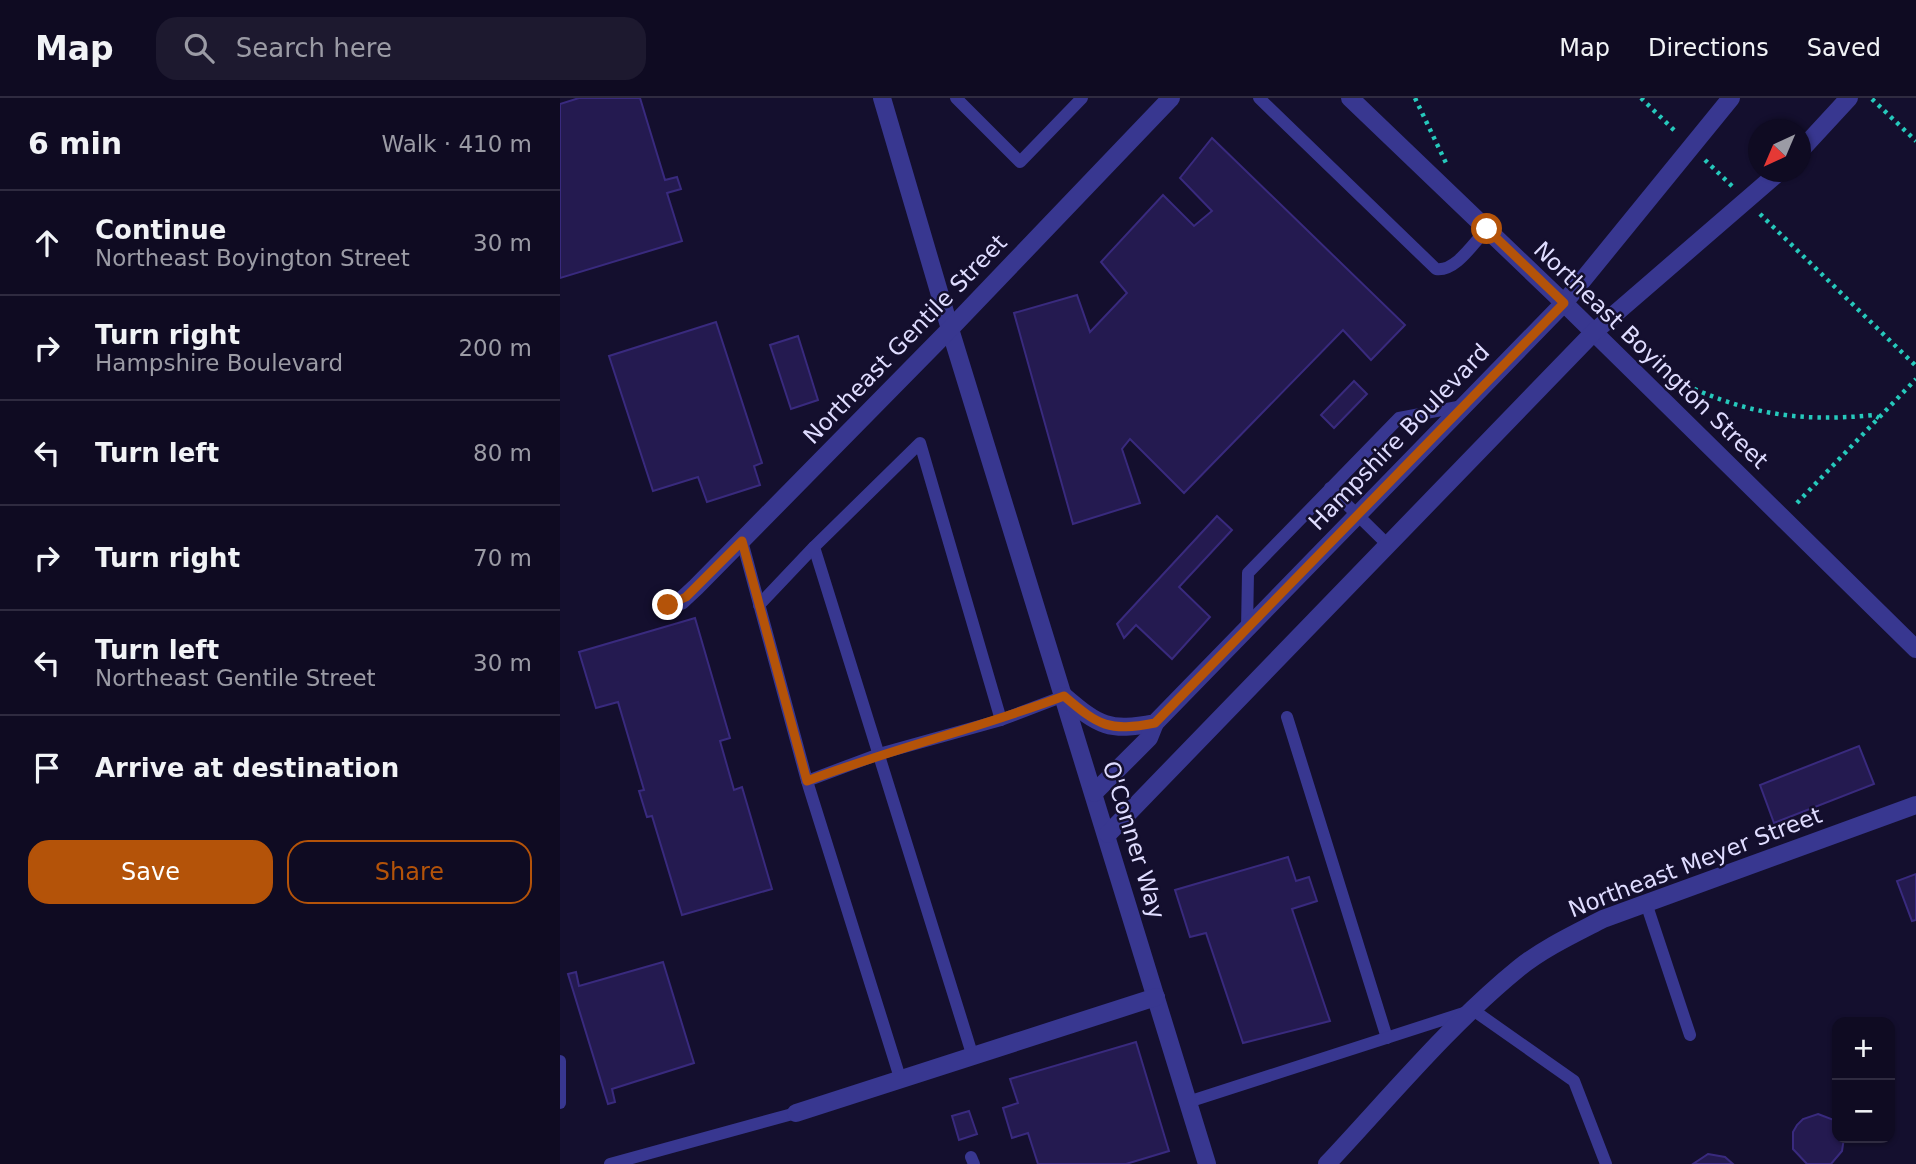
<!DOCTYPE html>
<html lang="en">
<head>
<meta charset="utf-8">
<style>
	body { margin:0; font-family:"DejaVu Sans",sans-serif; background:#1d192f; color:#f1f3f6 }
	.controls { position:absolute; right:21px; bottom:21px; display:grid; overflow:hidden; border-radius:14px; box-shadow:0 2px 5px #0004 }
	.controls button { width:63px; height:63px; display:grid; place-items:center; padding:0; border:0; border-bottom:2px solid #2f2b40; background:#0f0b22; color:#f1f3f6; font:35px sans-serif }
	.compass { position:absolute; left:1188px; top:21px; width:63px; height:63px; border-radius:50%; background:#0f0b22; box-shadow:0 2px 5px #0004; rotate:224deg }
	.stop { position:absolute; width:21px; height:21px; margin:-16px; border:5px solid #b45309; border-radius:50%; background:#fff }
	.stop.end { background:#b45309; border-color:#fff; box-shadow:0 2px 7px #0008 }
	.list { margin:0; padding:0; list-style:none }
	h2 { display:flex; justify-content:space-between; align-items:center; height:91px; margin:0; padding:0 28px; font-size:30px }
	h2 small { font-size:23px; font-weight:400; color:#9b9ba5 }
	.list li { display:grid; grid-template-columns:46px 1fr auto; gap:21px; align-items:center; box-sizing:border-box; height:105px; padding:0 28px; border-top:2px solid #2f2b40 }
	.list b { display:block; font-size:26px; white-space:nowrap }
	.list p { margin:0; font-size:23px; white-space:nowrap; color:#9b9ba5 }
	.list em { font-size:23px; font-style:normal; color:#9b9ba5 }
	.actions { display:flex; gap:14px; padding:21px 28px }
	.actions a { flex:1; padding:16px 0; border:2px solid #b45309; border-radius:21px; text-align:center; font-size:24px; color:#b45309 }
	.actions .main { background:#b45309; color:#fff }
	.icon { flex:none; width:38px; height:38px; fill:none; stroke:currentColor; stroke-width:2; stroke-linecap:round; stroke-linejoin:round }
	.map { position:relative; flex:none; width:1356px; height:1066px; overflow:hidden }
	header { display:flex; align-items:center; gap:42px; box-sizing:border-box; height:98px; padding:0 35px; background:#0f0b22; border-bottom:2px solid #2f2b40 }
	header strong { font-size:33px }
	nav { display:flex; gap:38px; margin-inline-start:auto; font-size:24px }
	.search { width:490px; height:63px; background:#1d192f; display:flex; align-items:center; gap:18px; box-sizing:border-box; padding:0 24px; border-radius:21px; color:#9b9ba5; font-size:26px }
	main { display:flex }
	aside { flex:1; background:#0f0b22 }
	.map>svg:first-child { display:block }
</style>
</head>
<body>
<header>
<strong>Map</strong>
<div class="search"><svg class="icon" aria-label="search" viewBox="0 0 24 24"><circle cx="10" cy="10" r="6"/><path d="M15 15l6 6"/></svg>Search here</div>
<nav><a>Map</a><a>Directions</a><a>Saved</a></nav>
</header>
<main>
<aside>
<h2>6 min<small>Walk · 410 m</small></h2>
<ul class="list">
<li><svg class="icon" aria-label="ahead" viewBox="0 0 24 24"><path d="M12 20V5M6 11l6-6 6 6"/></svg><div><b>Continue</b><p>Northeast Boyington Street</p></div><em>30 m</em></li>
<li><svg class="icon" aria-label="right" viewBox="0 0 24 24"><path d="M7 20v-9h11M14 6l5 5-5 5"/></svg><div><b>Turn right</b><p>Hampshire Boulevard</p></div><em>200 m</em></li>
<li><svg class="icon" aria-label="left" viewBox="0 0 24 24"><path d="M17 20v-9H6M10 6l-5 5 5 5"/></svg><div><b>Turn left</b></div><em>80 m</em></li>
<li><svg class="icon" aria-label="right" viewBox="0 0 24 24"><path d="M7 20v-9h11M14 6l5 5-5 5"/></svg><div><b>Turn right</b></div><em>70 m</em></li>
<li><svg class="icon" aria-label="left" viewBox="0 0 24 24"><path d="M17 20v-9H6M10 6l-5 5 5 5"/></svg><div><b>Turn left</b><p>Northeast Gentile Street</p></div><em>30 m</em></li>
<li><svg class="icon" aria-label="arrive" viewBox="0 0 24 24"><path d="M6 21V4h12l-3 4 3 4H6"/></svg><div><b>Arrive at destination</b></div></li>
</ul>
<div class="actions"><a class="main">Save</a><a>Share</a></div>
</aside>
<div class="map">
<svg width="1356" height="1066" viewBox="0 0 1356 1066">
	<rect width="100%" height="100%" fill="#140f2e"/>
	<g fill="#241a50" stroke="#392a7e" stroke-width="2">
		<path d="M19,0H80L105,82L117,79L121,91L107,95L122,143L0,180V6Z"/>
		<path d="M652,40L845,227L811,262L783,232L624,395L570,341L562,351L580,405L513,426L454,215L517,197L530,234L567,195L541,164L603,97L634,128L652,113L620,80Z"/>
		<path d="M156,224L202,365L194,368L200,387L147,404L138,379L93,393L49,258Z"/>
		<path d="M238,238L258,302L231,311L210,247Z"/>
		<path d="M794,283L807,296L774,330L761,317Z"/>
		<path d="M657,418L672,432L619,489L650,519L612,561L576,527L564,540L557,526Z"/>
		<path d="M135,520L170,640L160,643L174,692L182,689L212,791L122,817L92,718L87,719L79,693L84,692L58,604L36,610L19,554Z"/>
		<path d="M1299,648L1314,686L1214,725L1200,687Z"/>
		<path d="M728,759L736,783L749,779L757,803L732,811L770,923L683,945L646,835L630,839L615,792Z"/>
		<path d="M1356,776V822L1352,823L1337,783Z"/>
		<path d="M103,864L134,965L52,991L55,1004L48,1006L8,876L16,874L19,888Z"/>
		<path d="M576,944L609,1053L566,1066H478L468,1035L452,1040L443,1010L458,1005L450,981Z"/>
		<path d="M409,1013L417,1036L399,1042L392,1018Z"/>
		<path d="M1258,1016L1274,1022L1277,1025V1040H1284L1282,1053L1271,1066H1247L1233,1051V1034L1237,1027L1243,1021Z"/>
		<path d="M1148,1056L1165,1059L1173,1066H1133Z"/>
	</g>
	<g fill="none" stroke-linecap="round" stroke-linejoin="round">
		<g stroke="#26c9bc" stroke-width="4.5" stroke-dasharray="3.5 5" stroke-linecap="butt">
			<path d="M855,0L886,65"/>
			<path d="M1081,0L1117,35"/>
			<path d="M1312,1L1356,43"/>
			<path d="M1145,62L1174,90"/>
			<path d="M1200,116L1356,268"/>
			<path d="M1111,280C1181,315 1236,325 1314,317L1319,320"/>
			<path d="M1237,405L1356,281"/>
		</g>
		<g stroke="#383790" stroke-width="12">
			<path d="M396,0L460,64L522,0"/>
			<path d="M699,0L876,171C896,174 914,144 927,131"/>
			<path d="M770,390L828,447"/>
			<path d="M182,443L247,683"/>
			<path d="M199,507L254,449"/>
			<path d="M687,531L688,475L839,320L903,308"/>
			<path d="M727,619L827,940"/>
			<path d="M1086,805L1130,937"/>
			<path d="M413,959L254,449L360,345L441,622L504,598"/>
			<path d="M0,963V1005"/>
			<path d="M341,983L247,683L319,656L441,622"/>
			<path d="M628,1004L913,912L1014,983L1046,1066"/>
			<path d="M411,1059L414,1066"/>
			<path d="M50,1066L236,1015"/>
		</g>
		<g stroke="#383790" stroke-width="18">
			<path d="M322,0L390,231L647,1066"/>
			<path d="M790,0L1004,205L1356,551"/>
			<path d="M1240,53L1289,0"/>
			<path d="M108,507L121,503L136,489L390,231L611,0"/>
			<path d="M504,598C539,628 549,634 595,625L1004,205L1171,0"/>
			<path d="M534,695L589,640L595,625"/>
			<path d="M548,736L1034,234L1219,74"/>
			<path d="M236,1015L596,899"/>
			<path d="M767,1066C829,1000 889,927 959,870C984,850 1014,836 1043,821L1356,707"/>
		</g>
	</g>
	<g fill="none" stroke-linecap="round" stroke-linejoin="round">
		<path stroke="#b45309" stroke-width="9" d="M108,507L126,499L182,443L247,683C331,651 419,630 504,598C539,628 549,634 595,625L1004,205L927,131"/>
	</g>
	<g text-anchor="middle" stroke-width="5" stroke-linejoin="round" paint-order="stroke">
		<g font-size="23" fill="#dfdcff" stroke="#140f2e">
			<text transform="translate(345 241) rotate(-46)" y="8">Northeast Gentile Street</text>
			<text transform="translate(1091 257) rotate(44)" y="8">Northeast Boyington Street</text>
			<text transform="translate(839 339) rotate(-46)" y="8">Hampshire Boulevard</text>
			<text transform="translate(574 742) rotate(73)" y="8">O'Conner Way</text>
			<text transform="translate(1135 764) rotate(-21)" y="8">Northeast Meyer Street</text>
		</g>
	</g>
</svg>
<div class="controls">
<button>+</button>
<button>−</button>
</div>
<svg class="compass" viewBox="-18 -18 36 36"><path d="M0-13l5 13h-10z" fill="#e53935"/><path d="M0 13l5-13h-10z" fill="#9b9ba5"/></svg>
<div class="stop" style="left:927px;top:131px"></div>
<div class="stop end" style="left:108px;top:507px"></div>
</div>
</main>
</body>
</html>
